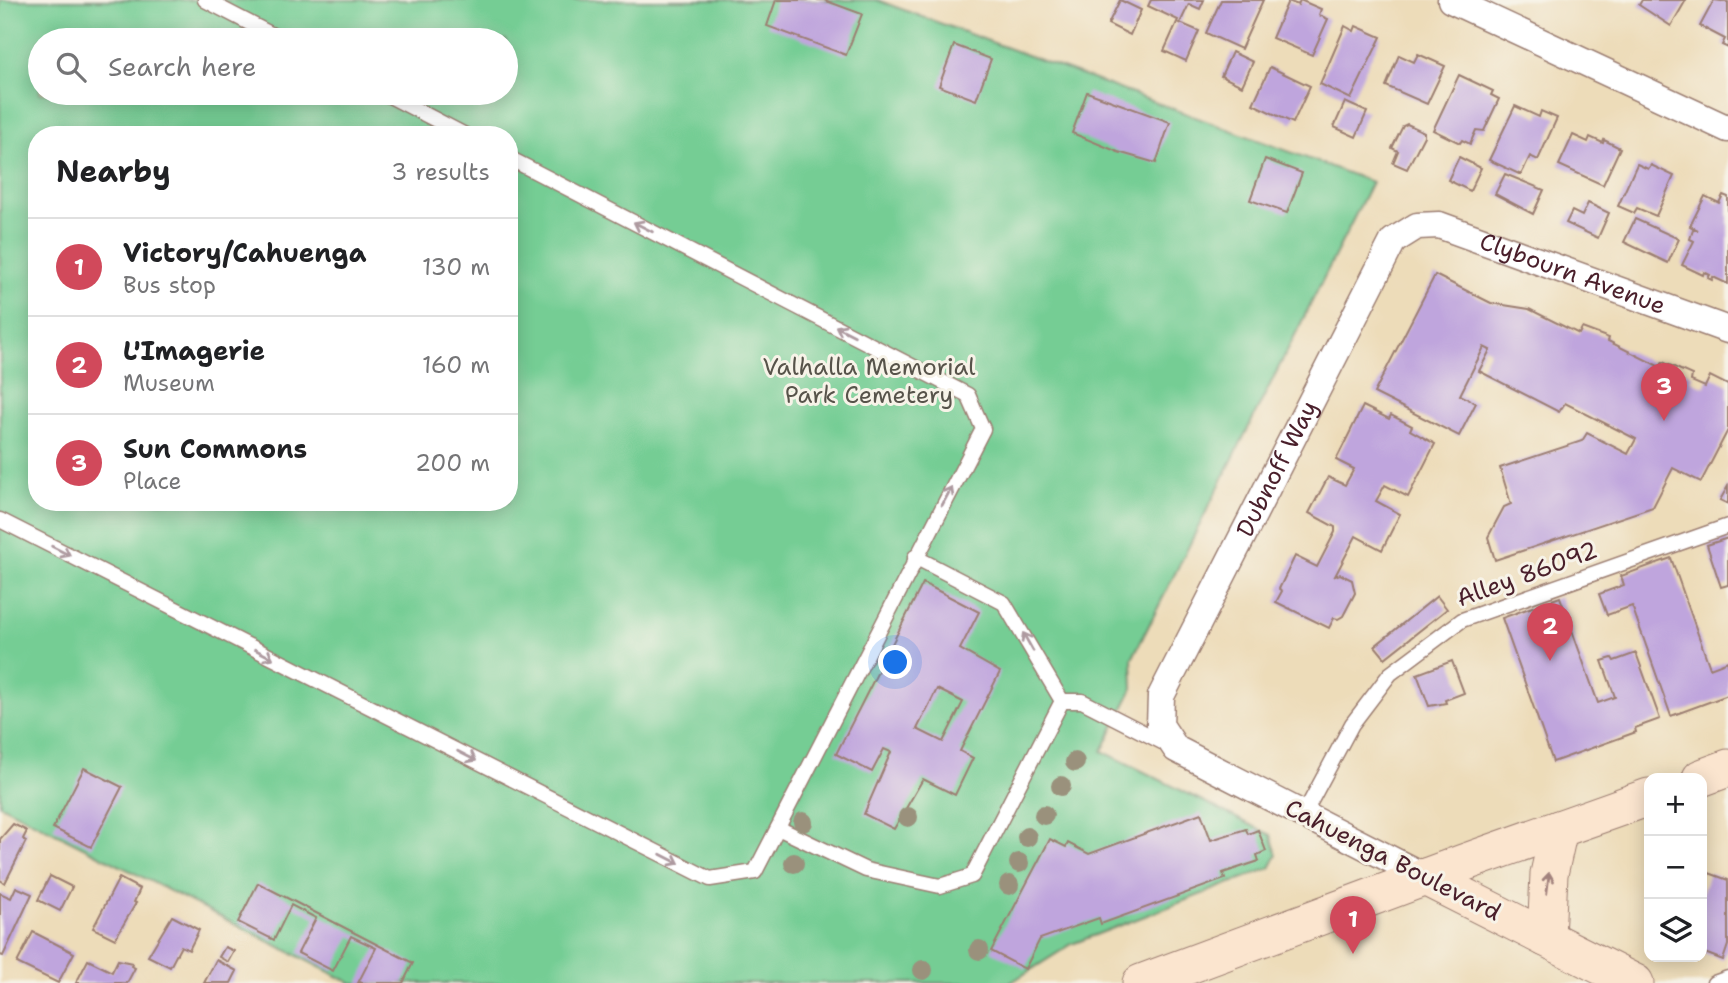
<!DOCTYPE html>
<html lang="en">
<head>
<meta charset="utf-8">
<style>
	body { margin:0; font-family:"Shantell Sans",sans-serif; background:#f2f2f2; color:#202124 }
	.controls { position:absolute; right:21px; bottom:21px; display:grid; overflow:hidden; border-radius:14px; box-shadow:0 4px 18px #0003 }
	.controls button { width:63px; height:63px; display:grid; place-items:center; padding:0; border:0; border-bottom:2px solid #e0e0e0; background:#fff; color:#202124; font:35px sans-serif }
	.you { position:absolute; left:896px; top:663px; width:24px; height:24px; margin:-18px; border:5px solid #fff; border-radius:50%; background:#1a73e8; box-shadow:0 0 0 10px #1a73e833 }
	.badge { display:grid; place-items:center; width:46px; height:46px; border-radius:50%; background:#d1495b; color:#fff; font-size:23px; font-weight:700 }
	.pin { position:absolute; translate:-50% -58px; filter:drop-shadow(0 2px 4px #0008) }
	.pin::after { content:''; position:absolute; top:37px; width:24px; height:21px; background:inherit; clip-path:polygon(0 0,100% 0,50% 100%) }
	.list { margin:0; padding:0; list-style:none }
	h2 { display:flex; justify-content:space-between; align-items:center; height:91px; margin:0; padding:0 28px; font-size:30px }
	h2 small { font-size:23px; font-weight:400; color:#757577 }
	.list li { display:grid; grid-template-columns:46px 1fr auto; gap:21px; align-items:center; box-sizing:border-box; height:98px; padding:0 28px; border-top:2px solid #e0e0e0 }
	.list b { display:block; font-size:26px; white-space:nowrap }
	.list p { margin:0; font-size:23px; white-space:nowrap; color:#757577 }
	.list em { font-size:23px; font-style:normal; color:#757577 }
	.icon { flex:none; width:38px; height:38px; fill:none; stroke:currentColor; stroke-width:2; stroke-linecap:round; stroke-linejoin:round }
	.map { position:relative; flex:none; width:1728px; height:983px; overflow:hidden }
	.search { position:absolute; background:#fff; box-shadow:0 4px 18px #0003; left:28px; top:28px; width:490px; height:77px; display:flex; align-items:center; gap:18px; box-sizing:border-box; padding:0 24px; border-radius:38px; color:#757577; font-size:26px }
	.panel { position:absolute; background:#fff; box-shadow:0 4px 18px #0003; left:28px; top:126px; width:490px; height:385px; border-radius:28px }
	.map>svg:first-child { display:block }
</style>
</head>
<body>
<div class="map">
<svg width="1728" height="983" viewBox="0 0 1728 983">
	<rect width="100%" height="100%" fill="#f7f3e8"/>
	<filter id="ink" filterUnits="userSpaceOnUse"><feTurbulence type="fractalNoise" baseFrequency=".0143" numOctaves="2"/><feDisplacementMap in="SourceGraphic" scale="14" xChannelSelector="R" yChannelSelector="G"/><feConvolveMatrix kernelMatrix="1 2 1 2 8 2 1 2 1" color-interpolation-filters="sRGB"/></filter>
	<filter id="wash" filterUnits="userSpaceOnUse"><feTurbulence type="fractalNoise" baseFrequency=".00686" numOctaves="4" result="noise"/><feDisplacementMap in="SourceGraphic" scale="28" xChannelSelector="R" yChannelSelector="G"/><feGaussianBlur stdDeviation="1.57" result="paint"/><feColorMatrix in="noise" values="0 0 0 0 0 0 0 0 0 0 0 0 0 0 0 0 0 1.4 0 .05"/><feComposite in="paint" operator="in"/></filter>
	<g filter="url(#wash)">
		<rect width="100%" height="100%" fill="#eddcb9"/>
		<path fill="#74cd94" stroke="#5f7660" stroke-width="2" fill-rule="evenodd" d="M0,0H877L1372,182L1132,659L1133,688L1102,751L1271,835L1277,855L1270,868L1072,944L1010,983H351L0,805ZM40,40H506V93H40ZM37,135H509V502H37Z"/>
		<g id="blocks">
			<g fill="#bfa5dd" fill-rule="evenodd">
				<path d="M776,0H824L862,14L846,55L767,26Z"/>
				<path d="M1120,0L1141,10L1130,35L1108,24Z"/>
				<path d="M1151,0H1204L1200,9L1189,4L1180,23L1199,31L1186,61L1164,51L1178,20L1148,6Z"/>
				<path d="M1221,0H1263L1241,49L1206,33Z"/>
				<path d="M1300,0L1321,9L1319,15L1328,19L1312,55L1272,38L1288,1L1298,5Z"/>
				<path d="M1642,0H1686L1671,26L1639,5Z"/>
				<path d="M1714,0L1728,2V48L1722,45L1725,39L1700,26Z"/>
				<path d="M1345,26L1354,31L1356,26L1381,37L1351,99L1320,84Z"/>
				<path d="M954,45L991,59L976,100L939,86Z"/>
				<path d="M1232,52L1253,62L1242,86L1221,76Z"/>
				<path d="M1418,54L1445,66L1427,104L1386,86L1399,55L1414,62Z"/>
				<path d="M1270,67L1310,86L1293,123L1253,104Z"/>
				<path d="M1459,75L1493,91L1491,95L1499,99L1484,131L1476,130L1470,144L1462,140L1460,143L1433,130Z"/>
				<path d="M1087,92L1170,122L1156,163L1118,152L1072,133Z"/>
				<path d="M1345,102L1367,112L1356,137L1334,127Z"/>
				<path d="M1515,106L1539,117L1541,111L1557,118L1538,160L1530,156L1521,175L1489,160Z"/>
				<path d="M1407,124L1424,132V136L1407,169L1393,163L1398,151L1392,148L1403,126Z"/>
				<path d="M1573,135L1588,142L1590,137L1603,143L1604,140L1620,148L1603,185L1559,165Z"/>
				<path d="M1459,157L1481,168L1470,191L1448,180Z"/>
				<path d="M1265,159L1302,173L1287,213L1250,200Z"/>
				<path d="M1637,164L1648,169L1651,165L1674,176L1656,216L1637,208L1634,213L1618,206Z"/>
				<path d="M1505,174L1544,190L1533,214L1495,194Z"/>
				<path d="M1723,195L1728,197V284L1713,277L1712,280L1708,278L1710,275L1704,272L1703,275L1682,265L1694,241L1690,239L1693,230H1698L1690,226L1705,196L1719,203Z"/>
				<path d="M1588,203L1609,213L1598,238L1566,223L1572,211L1582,216Z"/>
				<path d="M1635,219L1679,239L1668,263L1624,242Z"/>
				<path d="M1435,275L1491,303L1529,309L1579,334L1582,328L1609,338L1608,341L1660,367L1663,362L1692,375L1691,381L1705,387L1710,376L1728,385V430L1701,482L1673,468L1653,507L1495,560L1488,537L1504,507L1511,504L1500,468L1582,441L1587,433L1628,454L1636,439L1565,403L1559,412L1479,371L1490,350L1484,347L1460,395L1476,403L1459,436L1374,393Z"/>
				<path d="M1363,406L1389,419L1391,415L1412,426L1410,430L1435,444L1408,497L1385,485L1376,501L1400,514L1382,550L1356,536L1335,576L1340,574L1352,580L1355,593L1343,616L1338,619L1334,618L1329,628L1276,602L1282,591L1279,589L1295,556L1317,567L1335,532V527L1309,513L1328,477L1345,485L1354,469L1336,460Z"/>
				<path d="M1728,486V504L1720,500Z"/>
				<path d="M1728,538V585L1721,587L1707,545Z"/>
				<path d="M1671,558L1710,668L1728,661V695L1671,716L1632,606L1607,615L1599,594L1624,585L1621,576Z"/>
				<path d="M923,583L979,612L960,649L1000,672L960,751L973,758L955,795L923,779L894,829L864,814L891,752L884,749L872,772L836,754ZM937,689L963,702L943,742L917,729Z"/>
				<path d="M1437,596L1447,609L1385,658L1375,646Z"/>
				<path d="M1560,597L1598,703L1615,697L1602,661L1612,658L1614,661L1636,653L1660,719L1635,728L1636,732L1553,762L1502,618Z"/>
				<path d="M1452,661L1464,693L1445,700L1446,703L1429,706L1417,674Z"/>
				<path d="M84,768L122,787L91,847L53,828Z"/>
				<path d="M1201,813L1211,840L1246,829L1248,834L1258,830L1266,851L1257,855L1259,861L1223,873L1225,879L1101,924L1099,918L1040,939L1025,969L991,951L1050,839L1066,847L1068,843L1089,854Z"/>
				<path d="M13,824L27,831L23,839L26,841L5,883L0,880V839Z"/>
				<path d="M1709,873L1728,880V945L1723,960L1702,952V894Z"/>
				<path d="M50,876L72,887L60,911L38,900Z"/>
				<path d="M119,878L140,889L134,902L136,903L115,939L93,928Z"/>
				<path d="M258,883L413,963L403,983H358L376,948L351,936L333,971L298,953L316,918L291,905L274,940L238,922Z"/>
				<path d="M16,887L32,894L3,956L0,955V893L11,898Z"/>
				<path d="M172,916L199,930L189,950L181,946L170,967L148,956Z"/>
				<path d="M33,932L74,953L58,983L17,963Z"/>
				<path d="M225,947L234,951L228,962L219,957Z"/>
				<path d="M88,960L112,972L118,960L132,963L131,966L135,968L127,983H76Z"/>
				<path d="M216,960L237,971L231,983H204Z"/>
			</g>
		</g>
	</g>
	<g filter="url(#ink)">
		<use href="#blocks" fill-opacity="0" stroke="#9c7e72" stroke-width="2"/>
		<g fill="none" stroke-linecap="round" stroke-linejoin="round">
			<g stroke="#9c7e72" stroke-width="17">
				<g id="lane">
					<path d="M205,0L282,40"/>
					<path d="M384,93L465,135"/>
					<path d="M0,520L710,879L755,872L983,429L968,395L509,158"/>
					<path d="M915,557L1004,603L1062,701"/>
					<path d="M1304,814L1352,724L1390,674L1462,620L1728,526"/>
					<path d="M778,828L866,870L940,886L972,876L1062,701H1082L1168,745"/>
					<path d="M1714,983L1728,978"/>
				</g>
			</g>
			<g stroke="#9c7e72" stroke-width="29">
				<g id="street">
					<path d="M1451,0L1728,129"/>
					<path id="s1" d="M1425,877L1176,749L1160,725L1161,696L1393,241L1417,226L1439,225L1728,330"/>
				</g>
			</g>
			<g stroke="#9c7e72" stroke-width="39">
				<g id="secondary">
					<path d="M1701,778L1728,768"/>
					<path d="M1425,877L1635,983"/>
					<path d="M1546,938L1549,874L1559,829"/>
					<path d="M1141,983L1463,863L1649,797"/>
				</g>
			</g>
			<use href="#lane" stroke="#fff" stroke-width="14"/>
			<use href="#street" stroke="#fff" stroke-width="26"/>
			<use href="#secondary" stroke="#fbe5cf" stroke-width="37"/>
		</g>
		<g fill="#9a917c">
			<circle cx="1075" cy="762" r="10"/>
			<circle cx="1061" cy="786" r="10"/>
			<circle cx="1044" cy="815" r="10"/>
			<circle cx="908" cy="817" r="10"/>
			<circle cx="803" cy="822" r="10"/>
			<circle cx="1027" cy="837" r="10"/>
			<circle cx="794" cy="863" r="10"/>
			<circle cx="1019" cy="863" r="10"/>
			<circle cx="1009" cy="885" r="10"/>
			<circle cx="979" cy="950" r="10"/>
			<circle cx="923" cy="970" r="10"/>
		</g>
		<defs><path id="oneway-shaft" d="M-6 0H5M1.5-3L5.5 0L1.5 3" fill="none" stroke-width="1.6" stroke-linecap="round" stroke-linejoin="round" transform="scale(1.75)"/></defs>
		<g stroke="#ae9aa0">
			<use href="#oneway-shaft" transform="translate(643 227) rotate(-153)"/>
			<use href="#oneway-shaft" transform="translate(845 331) rotate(-153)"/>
			<use href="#oneway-shaft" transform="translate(947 496) rotate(-62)"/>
			<use href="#oneway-shaft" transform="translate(61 551) rotate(27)"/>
			<use href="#oneway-shaft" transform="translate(1028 642) rotate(-119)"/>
			<use href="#oneway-shaft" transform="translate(264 654) rotate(27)"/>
			<use href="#oneway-shaft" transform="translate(467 756) rotate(27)"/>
			<use href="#oneway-shaft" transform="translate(670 859) rotate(27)"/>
		</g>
		<use stroke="#a2827d" href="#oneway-shaft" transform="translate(1548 883) rotate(-83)"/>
	</g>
	<g text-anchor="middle" stroke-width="6" stroke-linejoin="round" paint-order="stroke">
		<g font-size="24" fill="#4a1f2b" stroke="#f7f3e8">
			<text dy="8" stroke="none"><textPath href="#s1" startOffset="1041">Clybourn Avenue</textPath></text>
			<text dy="8" stroke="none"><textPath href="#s1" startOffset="593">Dubnoff Way</textPath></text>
			<text transform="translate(1527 574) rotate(-20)" y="8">Alley 86092</text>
			<text transform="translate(1393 860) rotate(27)" y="8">Cahuenga Boulevard</text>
		</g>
		<g font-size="24" fill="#57534a" stroke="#f7f3e8">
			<text x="869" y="375">Valhalla Memorial<tspan x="869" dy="28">Park Cemetery</tspan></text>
		</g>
	</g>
</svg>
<div class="controls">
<button>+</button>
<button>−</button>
<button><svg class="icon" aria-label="layers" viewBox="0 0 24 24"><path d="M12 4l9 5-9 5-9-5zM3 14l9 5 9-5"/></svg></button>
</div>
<div class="you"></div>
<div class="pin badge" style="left:1353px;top:954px">1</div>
<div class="pin badge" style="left:1550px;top:661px">2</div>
<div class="pin badge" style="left:1664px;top:421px">3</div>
<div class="search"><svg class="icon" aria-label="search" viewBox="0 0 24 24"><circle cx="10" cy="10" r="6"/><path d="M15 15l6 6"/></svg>Search here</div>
<section class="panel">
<h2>Nearby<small>3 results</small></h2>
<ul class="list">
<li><span class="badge">1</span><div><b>Victory/Cahuenga</b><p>Bus stop</p></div><em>130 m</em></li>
<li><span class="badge">2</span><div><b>L'Imagerie</b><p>Museum</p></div><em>160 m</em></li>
<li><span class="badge">3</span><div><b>Sun Commons</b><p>Place</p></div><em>200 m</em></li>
</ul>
</section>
</div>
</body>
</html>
